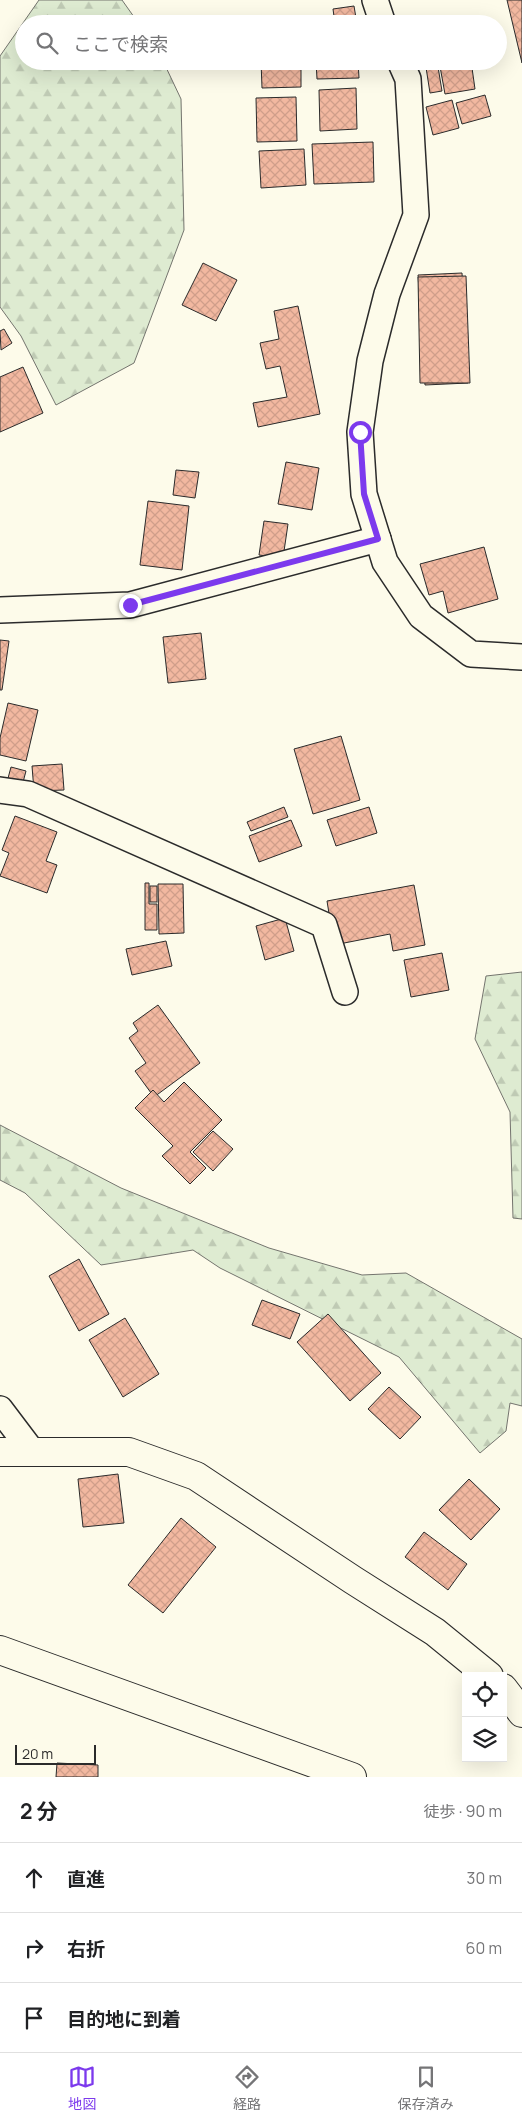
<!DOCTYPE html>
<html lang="ja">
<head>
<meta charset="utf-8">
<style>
	body { margin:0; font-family:Manrope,"Noto Sans JP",sans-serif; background:#f2f2f2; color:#202124 }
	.controls { position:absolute; right:15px; bottom:15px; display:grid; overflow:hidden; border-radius:0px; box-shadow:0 5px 20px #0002 }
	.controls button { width:45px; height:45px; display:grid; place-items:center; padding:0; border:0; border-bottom:1px solid #e0e0e0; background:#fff; color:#202124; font:25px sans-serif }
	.scale { position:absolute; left:15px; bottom:12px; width:81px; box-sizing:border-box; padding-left:5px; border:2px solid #2b2b2b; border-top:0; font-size:14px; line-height:18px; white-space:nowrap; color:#2b2b2b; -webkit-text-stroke:4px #fdfbea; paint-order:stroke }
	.stop { position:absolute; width:15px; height:15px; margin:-11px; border:4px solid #7c3aed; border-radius:50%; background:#fff }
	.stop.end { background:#7c3aed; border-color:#fff; box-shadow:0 1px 5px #0008 }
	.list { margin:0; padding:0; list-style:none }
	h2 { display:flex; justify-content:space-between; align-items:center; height:65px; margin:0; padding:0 20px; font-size:21px }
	h2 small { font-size:16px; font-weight:400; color:#757577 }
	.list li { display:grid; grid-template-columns:32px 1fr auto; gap:15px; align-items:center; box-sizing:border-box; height:70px; padding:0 20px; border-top:1px solid #e0e0e0 }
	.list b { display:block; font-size:19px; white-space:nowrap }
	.list em { font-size:16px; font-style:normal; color:#757577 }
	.icon { flex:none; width:28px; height:28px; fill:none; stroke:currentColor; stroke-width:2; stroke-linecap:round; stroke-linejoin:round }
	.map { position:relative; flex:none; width:522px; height:1777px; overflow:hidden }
	.search { position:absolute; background:#fff; box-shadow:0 5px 20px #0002; left:15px; right:15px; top:15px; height:55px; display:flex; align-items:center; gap:12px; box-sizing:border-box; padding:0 18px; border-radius:28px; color:#757577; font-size:19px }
	.sheet { height:275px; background:#fff }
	nav { display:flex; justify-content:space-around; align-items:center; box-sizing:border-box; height:70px; border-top:1px solid #e0e0e0; background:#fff; font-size:14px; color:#757577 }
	nav a { display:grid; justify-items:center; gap:2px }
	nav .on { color:#7c3aed }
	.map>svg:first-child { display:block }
</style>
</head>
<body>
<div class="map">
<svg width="522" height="1777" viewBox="0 0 522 1777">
	<defs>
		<pattern id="forest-firs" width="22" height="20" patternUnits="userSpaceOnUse" patternTransform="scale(1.25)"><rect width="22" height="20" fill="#deebd1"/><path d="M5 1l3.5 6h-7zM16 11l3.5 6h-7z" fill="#bfcab4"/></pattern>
		<pattern id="building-cross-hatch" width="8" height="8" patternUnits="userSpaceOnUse" patternTransform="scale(1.25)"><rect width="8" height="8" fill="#f2b8a0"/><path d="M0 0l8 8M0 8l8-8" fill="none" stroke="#d09e8a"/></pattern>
	</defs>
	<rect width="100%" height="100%" fill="#fdfbea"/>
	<g fill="url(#forest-firs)" stroke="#74746e">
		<path d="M39,0H122L139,24H24V61H163L181,99L184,230L134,363L56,405L21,336L0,307V56Z"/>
		<path d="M522,972V1219L513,1218L510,1112L475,1039L486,976Z"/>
		<path d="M0,1125L121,1188L269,1248L362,1275L406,1273L522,1339V1406L510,1403L506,1431L480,1453L399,1357L220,1268L193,1250L101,1265L25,1193L0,1180Z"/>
	</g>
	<g fill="url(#building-cross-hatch)" stroke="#2b2b2b">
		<path d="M507,0H522V63Z"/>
		<path d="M354,6L357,24H335L333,9Z"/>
		<path d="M261,61H301V87L262,88Z"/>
		<path d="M316,61H358L359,78L317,79Z"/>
		<path d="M425,61H437L442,91L430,93Z"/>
		<path d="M439,61H471L475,89L445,94Z"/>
		<path d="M356,88L357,129L320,131L319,90Z"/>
		<path d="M485,95L491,116L462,124L456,103Z"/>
		<path d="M296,97L297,141L257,142L256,98Z"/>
		<path d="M452,100L459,128L433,135L426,107Z"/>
		<path d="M373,142L374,182L314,184L312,144Z"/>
		<path d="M304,149L306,185L261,188L259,151Z"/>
		<path d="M203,263L237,280L216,321L182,305Z"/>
		<path d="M462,273L468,383L425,385L418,275Z"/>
		<path d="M466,276L470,383H420L418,277Z"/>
		<path d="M298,306L320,414L258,427L253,403L287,397L280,366L266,369L260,343L279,339L274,311Z"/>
		<path d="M4,329L12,343L1,350L0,331Z"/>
		<path d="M23,367L43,413L0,432V377Z"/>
		<path d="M286,462L319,468L312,510L278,504Z"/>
		<path d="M176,470L199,472L195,498L173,495Z"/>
		<path d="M148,501L189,506L182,570L140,565Z"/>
		<path d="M264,521L288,524L283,558L259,555Z"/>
		<path d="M484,547L498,599L448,613L443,591L429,595L420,564Z"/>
		<path d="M201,633L206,679L168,683L163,637Z"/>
		<path d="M0,640L9,641L2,690H0Z"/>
		<path d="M8,703L38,710L26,761L0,755V738Z"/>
		<path d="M341,736L360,800L313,814L294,749Z"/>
		<path d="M62,764L64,790L34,791L32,766Z"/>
		<path d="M11,767L26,771L22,786L7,782Z"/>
		<path d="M284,807L288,817L251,831L247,822Z"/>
		<path d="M369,807L377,833L336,846L327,820Z"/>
		<path d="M15,816L57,832L46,861L57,865L47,893L0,876L9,853L2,850Z"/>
		<path d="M291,820L302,846L259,862L249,836Z"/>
		<path d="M145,883H149V904H157V930H145Z"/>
		<path d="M158,884H183L184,933L159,934Z"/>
		<path d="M414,885L425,945L393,951L390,934L334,945L327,901Z"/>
		<rect x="150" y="886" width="7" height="16"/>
		<path d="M285,918L294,951L265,960L256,926Z"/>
		<path d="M166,941L172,966L132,975L126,949Z"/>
		<path d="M442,953L449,990L411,997L404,960Z"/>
		<path d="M158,1005L200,1063L154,1097L135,1071L146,1063L129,1038L138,1031L133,1023Z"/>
		<path d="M184,1082L222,1120L190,1152L206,1168L190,1184L162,1156L173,1146L135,1108L153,1090L164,1102Z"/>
		<path d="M213,1131L233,1149L213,1171L193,1152Z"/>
		<path d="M79,1259L109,1314L79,1331L49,1276Z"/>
		<path d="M262,1300L300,1314L290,1339L252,1325Z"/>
		<path d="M328,1314L381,1373L350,1401L297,1342Z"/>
		<path d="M125,1318L159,1374L123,1397L89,1340Z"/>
		<path d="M389,1387L421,1417L400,1439L368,1409Z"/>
		<path d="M118,1474L124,1523L83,1527L78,1479Z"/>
		<path d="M469,1479L500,1509L471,1540L439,1510Z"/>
		<path d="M181,1518L216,1547L163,1613L128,1585Z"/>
		<path d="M424,1532L467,1564L448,1590L405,1557Z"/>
		<path d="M57,1763L98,1765V1777H56Z"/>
	</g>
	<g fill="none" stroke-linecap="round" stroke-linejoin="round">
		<g stroke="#2b2b2b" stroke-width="28">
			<g id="street">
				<path d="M375,0L383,24"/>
				<path d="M400,61L408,79L416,215L387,294L370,361L360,432L364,494L385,562L421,616L471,654L522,657"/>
				<path d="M0,610L130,605L378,539"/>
				<path d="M0,790L28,794L324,925L345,992"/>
				<path d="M0,1409L31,1450"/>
			</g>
		</g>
		<g stroke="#2b2b2b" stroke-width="30">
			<g id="secondary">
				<path d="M0,1452H129L196,1476L353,1580L435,1632L489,1676"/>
				<path d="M0,1650L352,1777"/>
				<path d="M503,1688L522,1713"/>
			</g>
		</g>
		<use href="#street" stroke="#fdfbea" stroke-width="25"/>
		<use href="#secondary" stroke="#fdfbea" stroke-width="28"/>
	</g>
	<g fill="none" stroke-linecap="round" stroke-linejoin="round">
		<path stroke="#7c3aed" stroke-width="6" d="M130,605L378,539L364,494L360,432"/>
	</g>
</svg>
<div class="controls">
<button><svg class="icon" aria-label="locate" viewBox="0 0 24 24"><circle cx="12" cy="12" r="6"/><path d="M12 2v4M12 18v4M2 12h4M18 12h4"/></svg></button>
<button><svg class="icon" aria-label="layers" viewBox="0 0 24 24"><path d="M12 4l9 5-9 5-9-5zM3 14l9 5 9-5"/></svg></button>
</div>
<div class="scale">20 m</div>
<div class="stop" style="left:360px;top:432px"></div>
<div class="stop end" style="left:130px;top:605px"></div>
<div class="search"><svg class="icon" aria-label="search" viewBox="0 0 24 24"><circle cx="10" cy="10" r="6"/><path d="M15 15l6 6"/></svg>ここで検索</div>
</div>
<section class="sheet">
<h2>2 分<small>徒歩 · 90 m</small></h2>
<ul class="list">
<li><svg class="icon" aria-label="ahead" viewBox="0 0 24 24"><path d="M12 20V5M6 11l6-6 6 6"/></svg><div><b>直進</b></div><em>30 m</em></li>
<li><svg class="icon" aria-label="right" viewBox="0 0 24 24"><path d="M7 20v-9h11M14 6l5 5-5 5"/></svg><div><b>右折</b></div><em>60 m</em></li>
<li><svg class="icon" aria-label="arrive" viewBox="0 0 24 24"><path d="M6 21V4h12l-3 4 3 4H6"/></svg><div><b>目的地に到着</b></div></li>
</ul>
</section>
<nav>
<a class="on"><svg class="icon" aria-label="map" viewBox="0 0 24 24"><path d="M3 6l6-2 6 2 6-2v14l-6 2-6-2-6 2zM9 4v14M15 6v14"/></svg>地図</a>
<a><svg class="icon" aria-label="directions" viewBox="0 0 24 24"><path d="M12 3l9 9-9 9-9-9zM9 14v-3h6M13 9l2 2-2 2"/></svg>経路</a>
<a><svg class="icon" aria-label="saved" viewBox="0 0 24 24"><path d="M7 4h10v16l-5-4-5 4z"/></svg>保存済み</a>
</nav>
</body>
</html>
